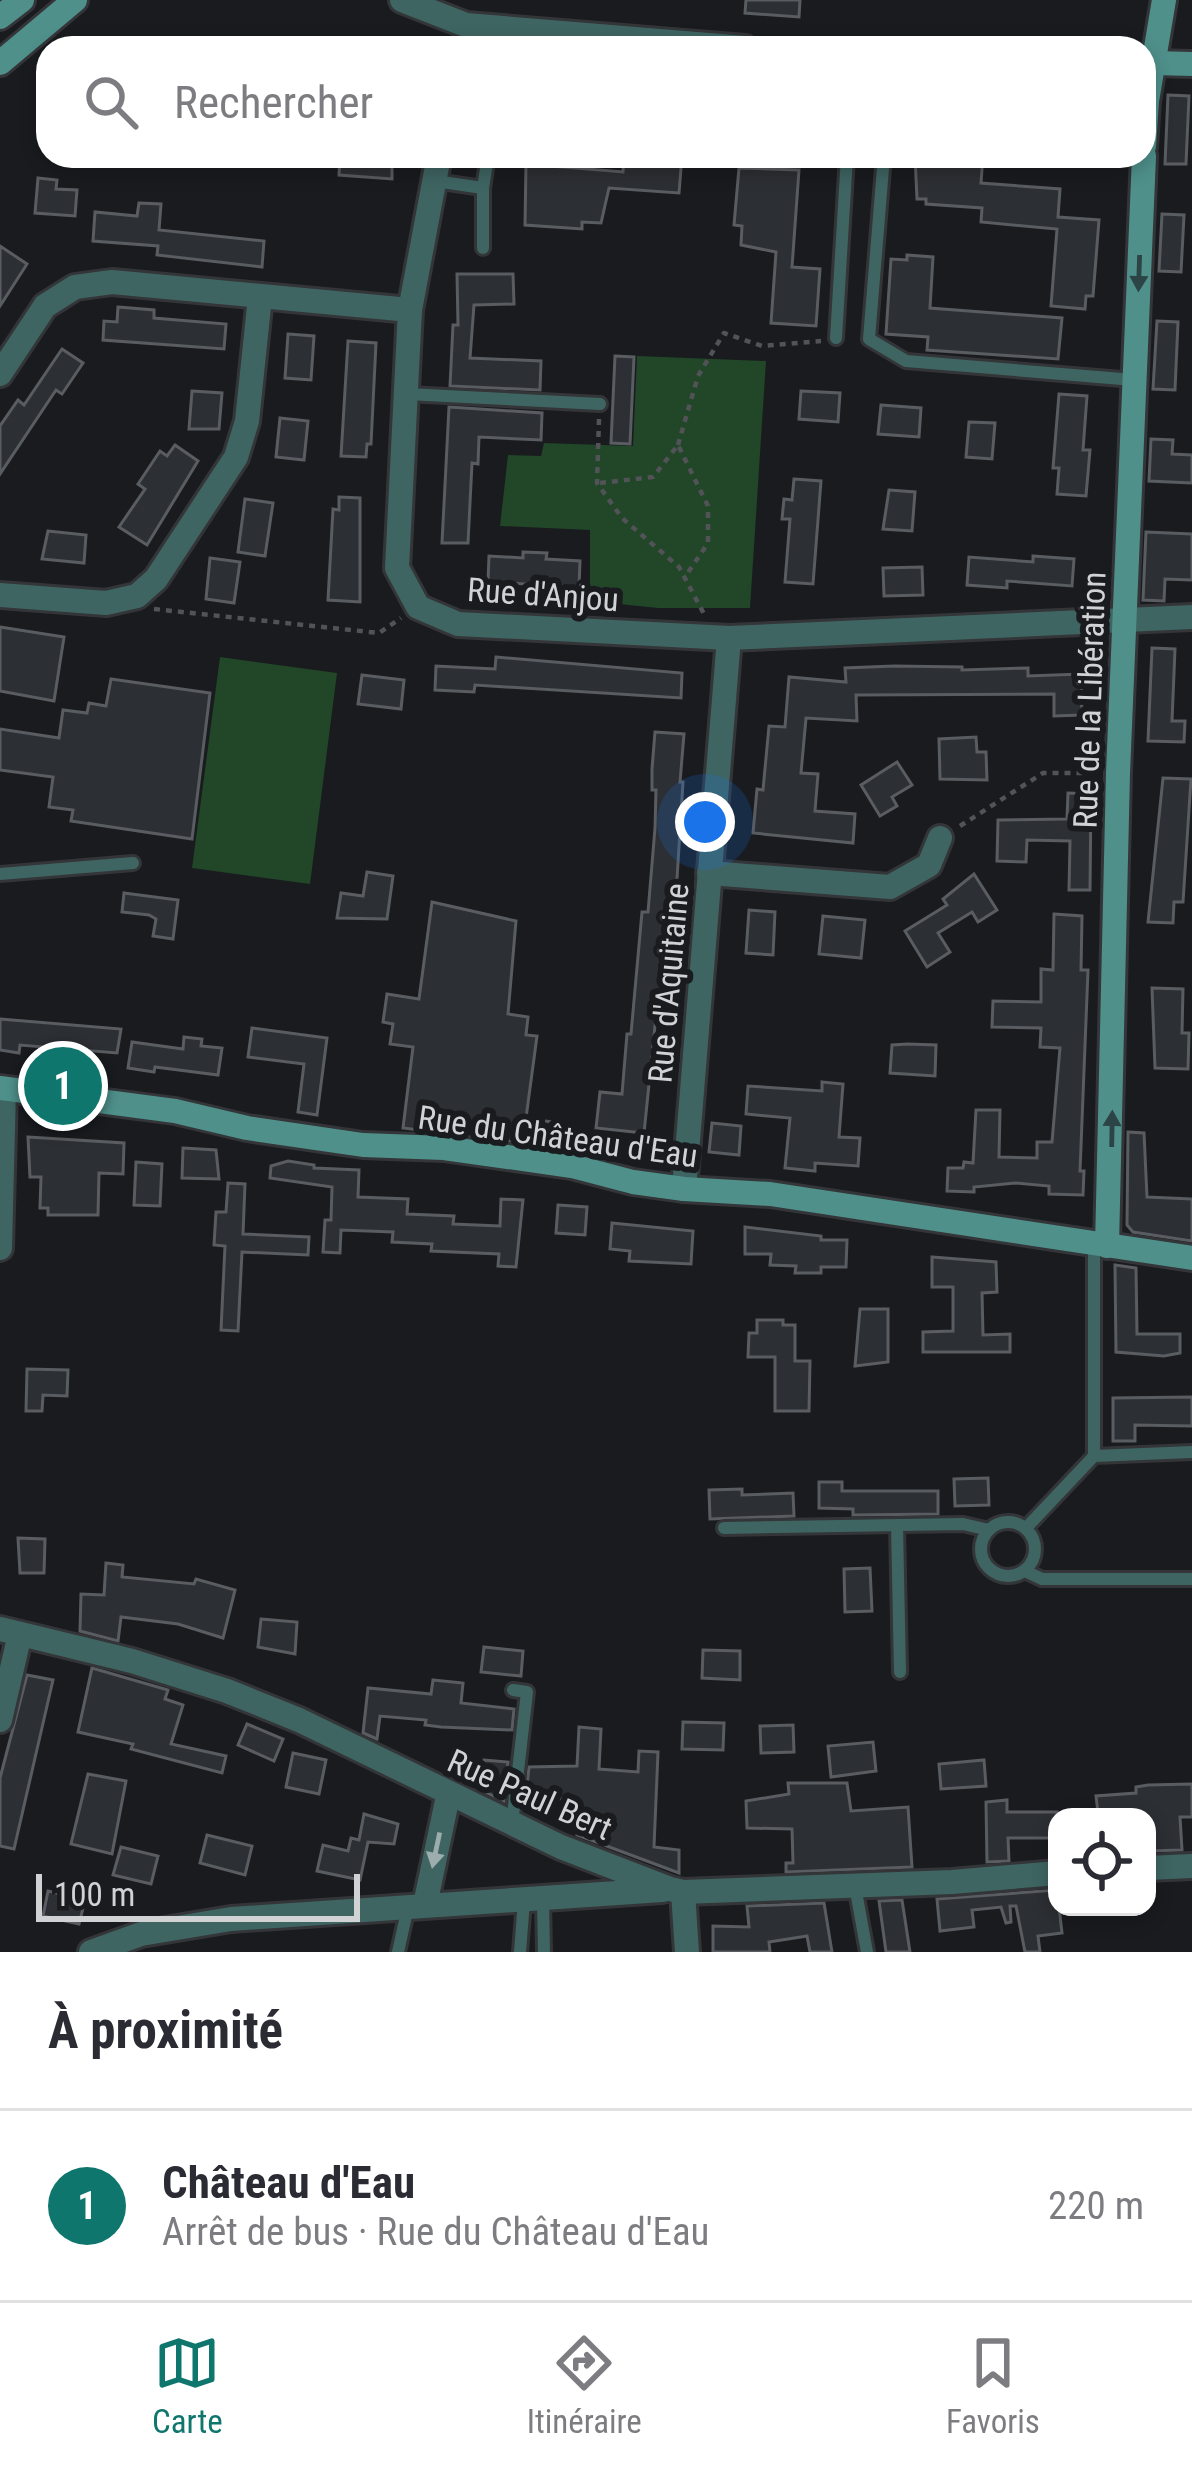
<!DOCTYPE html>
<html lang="fr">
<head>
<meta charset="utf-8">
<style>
	body { margin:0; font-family:"Roboto Condensed",sans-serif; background:#f2f2f3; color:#2b2b33 }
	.controls { position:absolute; right:36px; bottom:36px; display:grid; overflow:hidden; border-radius:24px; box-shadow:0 6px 18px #0003 }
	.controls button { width:108px; height:108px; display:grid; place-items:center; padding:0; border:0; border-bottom:3px solid #e1e1e2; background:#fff; color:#2b2b33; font:60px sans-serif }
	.scale { position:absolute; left:36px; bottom:30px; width:324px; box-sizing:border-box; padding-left:12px; border:6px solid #d0d2d4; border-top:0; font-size:33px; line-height:42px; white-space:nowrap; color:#d0d2d4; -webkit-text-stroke:9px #191b1f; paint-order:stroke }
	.you { position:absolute; left:705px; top:822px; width:42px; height:42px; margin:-30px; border:9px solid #fff; border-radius:50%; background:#1a73e8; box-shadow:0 0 0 18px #1a73e833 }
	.badge { display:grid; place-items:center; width:78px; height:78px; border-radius:50%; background:#0f766e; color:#fff; font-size:39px; font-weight:700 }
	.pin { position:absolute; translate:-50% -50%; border:6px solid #fff; box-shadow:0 3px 12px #0006 }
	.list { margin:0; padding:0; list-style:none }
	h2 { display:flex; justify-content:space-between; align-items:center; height:156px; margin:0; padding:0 48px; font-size:51px }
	h2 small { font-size:39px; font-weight:400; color:#7c7c81 }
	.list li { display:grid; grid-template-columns:78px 1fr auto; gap:36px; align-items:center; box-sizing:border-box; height:192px; padding:0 48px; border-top:3px solid #e1e1e2 }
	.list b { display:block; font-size:45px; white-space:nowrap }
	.list p { margin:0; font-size:39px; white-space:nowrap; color:#7c7c81 }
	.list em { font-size:39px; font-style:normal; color:#7c7c81 }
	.icon { flex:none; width:66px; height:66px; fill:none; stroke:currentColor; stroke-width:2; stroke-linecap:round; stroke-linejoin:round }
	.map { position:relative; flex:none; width:1192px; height:1952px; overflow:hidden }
	.search { position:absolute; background:#fff; box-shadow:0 6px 18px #0003; left:36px; right:36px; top:36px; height:132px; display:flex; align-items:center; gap:30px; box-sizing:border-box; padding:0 42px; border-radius:36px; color:#7c7c81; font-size:45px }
	.sheet { height:348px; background:#fff }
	nav { display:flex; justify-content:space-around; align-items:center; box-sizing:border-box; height:168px; border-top:3px solid #e1e1e2; background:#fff; font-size:33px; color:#7c7c81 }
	nav a { display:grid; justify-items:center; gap:6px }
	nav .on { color:#0f766e }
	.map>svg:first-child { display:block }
</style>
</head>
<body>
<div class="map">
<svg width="1192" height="1952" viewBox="0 0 1192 1952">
	<rect width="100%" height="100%" fill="#191b1f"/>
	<g fill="#214628">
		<path d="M637,356L766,361L750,608H658L590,601V530L500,526L508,455L541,456L544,443L633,446Z"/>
		<path d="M220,657L337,673L310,884L192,868Z"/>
	</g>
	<g fill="#2c2f33" stroke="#595c60" stroke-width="3">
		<path d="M746,0H800L799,17L745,13Z"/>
		<path d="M1168,95L1189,96L1186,164H1165Z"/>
		<path d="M340,156H392V179L339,175Z"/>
		<path d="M624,156H682L679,193L609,188L601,223L582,222V229L525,225L526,164L623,172Z"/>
		<path d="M915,156H983L981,183L1060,189L1058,217L1099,220L1093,296H1086L1085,309L1051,306L1057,229L981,222L982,208L926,204V199H917Z"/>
		<path d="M739,168L799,170L792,267L820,269L816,326L771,323L776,252L741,245L742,226L734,225Z"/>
		<path d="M38,178L57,180L56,189L77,190L75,216L35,213Z"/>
		<path d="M139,203L161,204L159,230L264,241L262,267L157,255L158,246L93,241L95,212L137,216Z"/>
		<path d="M1162,214L1184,215L1181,272L1159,271Z"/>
		<path d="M0,246L27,264L0,306Z"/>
		<path d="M907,255L933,257L930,308L1062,318L1058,359L927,350L928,337L886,334L891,259L907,260Z"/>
		<path d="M457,274H513L514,304L474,305L470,358L541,361L540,390L450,386L453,325H458Z"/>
		<path d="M118,307L154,310V318L226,324L224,349L103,340L104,321L117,322Z"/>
		<path d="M1157,321L1178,322L1175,390L1153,389Z"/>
		<path d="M288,334L314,336L311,380L285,378Z"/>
		<path d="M348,341L376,343L371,444H367L366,457L341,456Z"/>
		<path d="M62,349L83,363L62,394L56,390L0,474V426L18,400L24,405Z"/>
		<path d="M615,356L634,357L630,444L611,443Z"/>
		<path d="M192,391L222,393L219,429H189Z"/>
		<path d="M801,391L840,393L838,422L799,419Z"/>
		<path d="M1059,394L1087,396L1083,450H1090L1086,496L1057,494L1059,468H1053Z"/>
		<path d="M881,405L921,408L919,437L878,434Z"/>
		<path d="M449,407L542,413L541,440L479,437L478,464L472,463L468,543H442Z"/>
		<path d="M280,418L308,421L304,460L276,457Z"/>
		<path d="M969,422L995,423L992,459L966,457Z"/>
		<path d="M1151,439L1173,440L1172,454L1192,455V483L1149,481Z"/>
		<path d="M175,445L198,461L147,545L119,527L145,489L138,484L160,451L167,456Z"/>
		<path d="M794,479L821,481L813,584L785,582L790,519H782L784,499L792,500Z"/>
		<path d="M889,490L915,492L912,531L883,529Z"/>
		<path d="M339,497L360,498V602L328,600L333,509L339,510Z"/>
		<path d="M245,499L273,503L265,556L238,552Z"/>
		<path d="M48,531L86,535L84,563L42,559Z"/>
		<path d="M1146,532L1192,534V580L1165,579L1164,601L1143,600Z"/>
		<path d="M523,552L547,553L546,559L580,561L579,587L488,582L489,556L523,558Z"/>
		<path d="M1033,556L1074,559L1072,586L1007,581V588L967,585L969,557L1033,562Z"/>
		<path d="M210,558L240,562L234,603L206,599Z"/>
		<path d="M922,567L923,595L884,596L883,568Z"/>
		<path d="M0,627L64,637L54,701L0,691Z"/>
		<path d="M1152,648L1175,649L1172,721H1185L1184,742L1148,741Z"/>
		<path d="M496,657L682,673L681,698L475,685L474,692L435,690L436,666L495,669Z"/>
		<path d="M894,666L962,667V670L1028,668V676L1081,674L1082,715L1054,716V694L856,695L857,721L806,718L801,773L818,774L815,811L855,814L853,843L753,833L757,789L763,790L769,726L785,727L789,677L846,682L845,668Z"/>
		<path d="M362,675L404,680L401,709L358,704Z"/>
		<path d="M111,679L210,693L192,839L71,821L73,810L49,807L53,777L0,770V729L59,738L63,710L87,713L89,703L106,706Z"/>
		<path d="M655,732L684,734L680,782H683L676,895H670L660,1017L656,1016L644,1133L596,1128L600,1092L622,1094L627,1034H631L642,912H648L655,828L656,790H652V769Z"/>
		<path d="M976,737L977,752H986L987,780L940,779L939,739Z"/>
		<path d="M897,762L912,785L892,797L897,806L880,816L861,785Z"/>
		<path d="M1163,778L1191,779L1183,902H1174L1173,923L1148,922Z"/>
		<path d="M1068,793L1091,794L1090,890H1069L1070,841L1027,840L1026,862L997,861L998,820L1067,819Z"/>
		<path d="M367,872L393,876L387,919L337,918L341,893L363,896Z"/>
		<path d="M974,874L997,910L978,922L972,912L938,933L950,952L927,967L905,931L947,905L943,899Z"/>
		<path d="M124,893L178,900L173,939L153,936L156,919L149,915L122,912Z"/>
		<path d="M432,902L516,921L508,1014L528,1017L526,1035L537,1036L526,1118L552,1122L548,1146L403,1128L413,1047L390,1044L393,1024L383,1022L387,994L419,999Z"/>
		<path d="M749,910L775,912L773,955L746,953Z"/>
		<path d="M1054,914L1082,916L1081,970H1088L1080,1171H1084L1083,1195L1049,1194V1186L1015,1183L974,1187V1192L947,1191L948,1168H963L964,1162L973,1163L976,1110H1000L999,1157L1037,1158V1142H1052L1060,1048L1040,1047L1041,1028L992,1027L993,1001L1041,1002V969L1053,970Z"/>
		<path d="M823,916L865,920L861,958L819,954Z"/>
		<path d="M1152,988L1183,989L1182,1033H1189L1188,1069L1155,1068Z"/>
		<path d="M0,1019L121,1029L117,1053L20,1045L19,1053L0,1050Z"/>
		<path d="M252,1028L327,1038L317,1115L298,1112L304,1064L248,1057Z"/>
		<path d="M184,1037L202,1039L201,1046L222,1048L218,1075L155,1067L154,1072L128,1068L132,1042L183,1049Z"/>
		<path d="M908,1044L936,1045L935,1076L890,1073L892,1045Z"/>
		<path d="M822,1082L843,1084L839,1137L860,1138L858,1166L815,1163V1171L785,1168L790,1118L746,1114L748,1086L822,1091Z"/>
		<path d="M712,1123L741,1126L739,1155L709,1152Z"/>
		<path d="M1128,1132L1144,1133L1147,1197L1192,1199V1241L1133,1232L1127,1225Z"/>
		<path d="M28,1137L124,1143L123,1174L99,1173L98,1215H48V1208H40L41,1177H30Z"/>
		<path d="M183,1148L216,1150L219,1179L182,1178Z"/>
		<path d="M288,1161L314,1165V1168L359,1170L358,1197L408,1199L407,1214L454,1216L453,1224L500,1226L501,1199L523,1200L516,1267L498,1266L499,1254L431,1251L432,1244L392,1242L393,1232L341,1230L340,1253L323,1252L325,1220H331L332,1187L270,1178L271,1166Z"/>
		<path d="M136,1162L162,1164L160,1206L134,1205Z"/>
		<path d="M228,1183L245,1184L243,1234L309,1237L308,1255L242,1252L238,1331L221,1330L225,1246L214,1245L216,1212H226Z"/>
		<path d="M558,1205L587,1207L585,1235L556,1233Z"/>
		<path d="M612,1223L693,1231L691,1264L629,1261L630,1251L610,1249Z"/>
		<path d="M745,1227L821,1236V1240H847L846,1267H821V1273H795L796,1266L770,1265L771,1254H745Z"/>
		<path d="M932,1257L996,1262L997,1292L982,1293L983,1335L1010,1334V1352H923V1332L953,1331V1287H932Z"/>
		<path d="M1115,1265L1136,1268L1137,1334H1180V1353L1164,1356L1116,1352Z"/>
		<path d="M860,1309H888V1362L855,1366Z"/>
		<path d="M757,1320H783V1325H795V1361H810L809,1411H775V1357H748L749,1333H757Z"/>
		<path d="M27,1369L68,1370L67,1396L43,1395L42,1411H26Z"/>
		<path d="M1192,1397V1426L1135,1425V1441H1113V1398Z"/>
		<path d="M988,1478L989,1505L955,1506L954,1479Z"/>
		<path d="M819,1482H842V1491H938V1514L853,1515V1509L819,1508Z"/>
		<path d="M742,1489V1495L793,1493L794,1516L710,1519L709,1490Z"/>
		<path d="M18,1538L45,1539L44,1573H20Z"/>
		<path d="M106,1563L123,1565L122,1577L194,1584L196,1579L235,1590L223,1638L178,1624L121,1617L118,1641L80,1631L81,1594L104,1595Z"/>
		<path d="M870,1568L872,1611L845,1612L844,1569Z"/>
		<path d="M261,1619L297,1622L295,1654L258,1647Z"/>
		<path d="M484,1647L523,1651L521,1676L481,1672Z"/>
		<path d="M703,1650L740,1651V1680L702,1678Z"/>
		<path d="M92,1668L168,1690L165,1699L183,1705L171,1744L226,1756L222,1773L131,1749L133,1744L78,1732Z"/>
		<path d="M27,1675L53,1680L14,1849L0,1846V1778Z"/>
		<path d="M433,1680L463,1683L461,1703L514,1709L512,1730L441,1727L425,1725L426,1720L380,1716L377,1739L363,1733L368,1688L431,1694Z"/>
		<path d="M683,1722L724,1723L723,1750L682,1749Z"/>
		<path d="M247,1724L283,1739L274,1761L238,1745Z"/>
		<path d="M793,1725L794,1752L761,1753L760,1726Z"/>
		<path d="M579,1727L601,1729L599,1769L638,1772L639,1751L658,1752L654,1847L679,1850V1873L577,1835L579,1800L526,1797L529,1767L577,1766Z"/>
		<path d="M873,1742L876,1771L831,1777L828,1746Z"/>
		<path d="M293,1753L326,1760L319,1794L286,1787Z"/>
		<path d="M484,1760L508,1762L504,1801L481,1790Z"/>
		<path d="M984,1760L986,1786L941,1789L939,1764Z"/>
		<path d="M88,1774L126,1781L112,1854L71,1844Z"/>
		<path d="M788,1783H847L851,1811L908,1807L912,1867L786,1872V1863H793L792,1829L747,1828L746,1801L789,1794Z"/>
		<path d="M1192,1784V1817H1180L1182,1850L1147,1851V1817H1135V1812L1098,1813L1096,1796L1136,1793V1787L1148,1785Z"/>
		<path d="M1007,1800V1812H1057V1838H1008L1009,1861L987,1862L986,1802Z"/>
		<path d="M364,1814L398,1824L394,1844L368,1842L360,1880L317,1871L323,1845L348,1851L351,1838L359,1840Z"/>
		<path d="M207,1835L252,1846L245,1875L200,1863Z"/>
		<path d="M121,1847L158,1856L151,1884L113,1875Z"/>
		<path d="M1057,1890L1062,1933L1038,1936L1040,1952H1025L1016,1906H1010L1011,1922L1006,1923L1001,1907L972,1910L974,1927L940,1931L937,1899Z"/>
		<path d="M48,1891L85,1900L79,1924L43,1916Z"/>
		<path d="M902,1900L910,1952H886L879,1901Z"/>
		<path d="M824,1903L832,1952H810L807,1936L769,1942L770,1952H713V1926L749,1927L747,1906Z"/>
	</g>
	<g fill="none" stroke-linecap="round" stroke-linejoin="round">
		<g stroke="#333538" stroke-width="18">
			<g id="lane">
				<path d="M884,156L869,339L906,361L1134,380"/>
				<path d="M435,181L483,188L488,156"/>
				<path d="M483,188V248"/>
				<path d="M836,338L847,156"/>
				<path d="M407,394L600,404"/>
				<path d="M0,874L133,863"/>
				<path d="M1094,1456V1244"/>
				<circle cx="1008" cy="1549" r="27"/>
				<path d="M897,1525L900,1672"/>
				<path d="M724,1528L963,1524L989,1530"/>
				<path d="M1026,1528L1094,1456L1192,1452"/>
				<path d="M1025,1571L1042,1579H1192"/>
				<path d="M512,1824L527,1692L513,1690"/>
				<path d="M855,1886L867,1952"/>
				<path d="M543,1900L544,1952"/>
				<path d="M398,1952L408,1907"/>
				<path d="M520,1952L524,1901"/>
			</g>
		</g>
		<g stroke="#333538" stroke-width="30">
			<g id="street">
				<path d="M402,0L466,25L745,48"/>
				<path d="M439,156L410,310L397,568L418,607L458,624L729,638L1192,617"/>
				<path d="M0,374L45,306L75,287L112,282L410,310"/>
				<path d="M0,595L106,603L137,596L156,579L236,457L247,421L260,297"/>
				<path d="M709,873L890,887L929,865L940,838"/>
				<path d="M684,1189L729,638"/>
				<path d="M0,1248L4,1089"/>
				<path d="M0,1629L132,1661L227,1691L299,1720L561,1847L670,1889L683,1892L952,1882L1057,1873"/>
				<path d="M0,1720L20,1634"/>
				<path d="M1147,1868L1192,1866"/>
				<path d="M683,1892L687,1952"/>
				<path d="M425,1905L448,1796"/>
				<path d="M91,1952L141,1934L231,1919L662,1890"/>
			</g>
		</g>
		<g stroke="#333538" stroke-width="30">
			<g id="secondary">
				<path d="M0,17L22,0"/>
				<path d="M0,63L75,0"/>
				<path d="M1153,63L1192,64"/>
				<path d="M1144,146L1147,101L1164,0"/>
				<path d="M0,1088L175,1111L247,1128L363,1145L444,1148L572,1166L633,1182L684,1189L770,1194L1192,1258"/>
				<path d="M1107,1246L1118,773L1144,156"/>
			</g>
		</g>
		<g stroke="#515357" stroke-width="4.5" stroke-dasharray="6 6" stroke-linecap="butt">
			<path d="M599,419L597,483L622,518L679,567L704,614"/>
			<path d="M678,445L698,376L724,333L762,346L821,341"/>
			<path d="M600,483L653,477L678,445L708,506V543L685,577"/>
			<path d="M154,609L379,633L401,618"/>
			<path d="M960,826L1043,773H1096"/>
		</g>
		<use href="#lane" stroke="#3e6562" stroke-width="12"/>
		<use href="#street" stroke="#3e6562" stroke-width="24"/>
		<use href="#secondary" stroke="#4f908b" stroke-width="24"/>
	</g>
	<defs><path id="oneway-solid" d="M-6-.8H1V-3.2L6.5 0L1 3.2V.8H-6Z" transform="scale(3)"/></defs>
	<g fill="#2c4445">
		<use href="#oneway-solid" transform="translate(1139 273) rotate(92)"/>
		<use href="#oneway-solid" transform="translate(1112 1129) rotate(-89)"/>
	</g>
	<use fill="#9dacac" href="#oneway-solid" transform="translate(436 1850) rotate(102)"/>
	<g text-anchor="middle" stroke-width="12" stroke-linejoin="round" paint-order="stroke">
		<g font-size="33" fill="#d0d2d4" stroke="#191b1f">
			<text transform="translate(543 594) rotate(4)" y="12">Rue d'Anjou</text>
			<text transform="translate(1089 700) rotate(-88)" y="12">Rue de la Libération</text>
			<text transform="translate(668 983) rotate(-85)" y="12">Rue d'Aquitaine</text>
			<text transform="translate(558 1136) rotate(8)" y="12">Rue du Château d'Eau</text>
			<text transform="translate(530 1794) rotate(24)" y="12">Rue Paul Bert</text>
		</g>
	</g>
</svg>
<div class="controls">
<button><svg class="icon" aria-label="locate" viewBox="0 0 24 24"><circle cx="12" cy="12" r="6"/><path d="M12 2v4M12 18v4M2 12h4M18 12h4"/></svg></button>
</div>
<div class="scale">100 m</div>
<div class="you"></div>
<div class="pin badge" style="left:63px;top:1086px">1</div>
<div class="search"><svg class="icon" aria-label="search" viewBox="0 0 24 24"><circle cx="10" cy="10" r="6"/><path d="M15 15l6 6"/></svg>Rechercher</div>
</div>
<section class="sheet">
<h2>À proximité<small></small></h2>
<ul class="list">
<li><span class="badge">1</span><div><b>Château d'Eau</b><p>Arrêt de bus · Rue du Château d'Eau</p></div><em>220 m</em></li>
</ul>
</section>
<nav>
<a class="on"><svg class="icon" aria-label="map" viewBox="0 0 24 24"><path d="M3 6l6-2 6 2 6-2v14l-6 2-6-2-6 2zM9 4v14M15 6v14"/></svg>Carte</a>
<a><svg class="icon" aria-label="directions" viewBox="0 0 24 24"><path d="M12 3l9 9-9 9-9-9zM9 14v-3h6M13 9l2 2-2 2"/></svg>Itinéraire</a>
<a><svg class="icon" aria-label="saved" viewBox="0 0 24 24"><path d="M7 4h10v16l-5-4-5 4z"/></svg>Favoris</a>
</nav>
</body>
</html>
